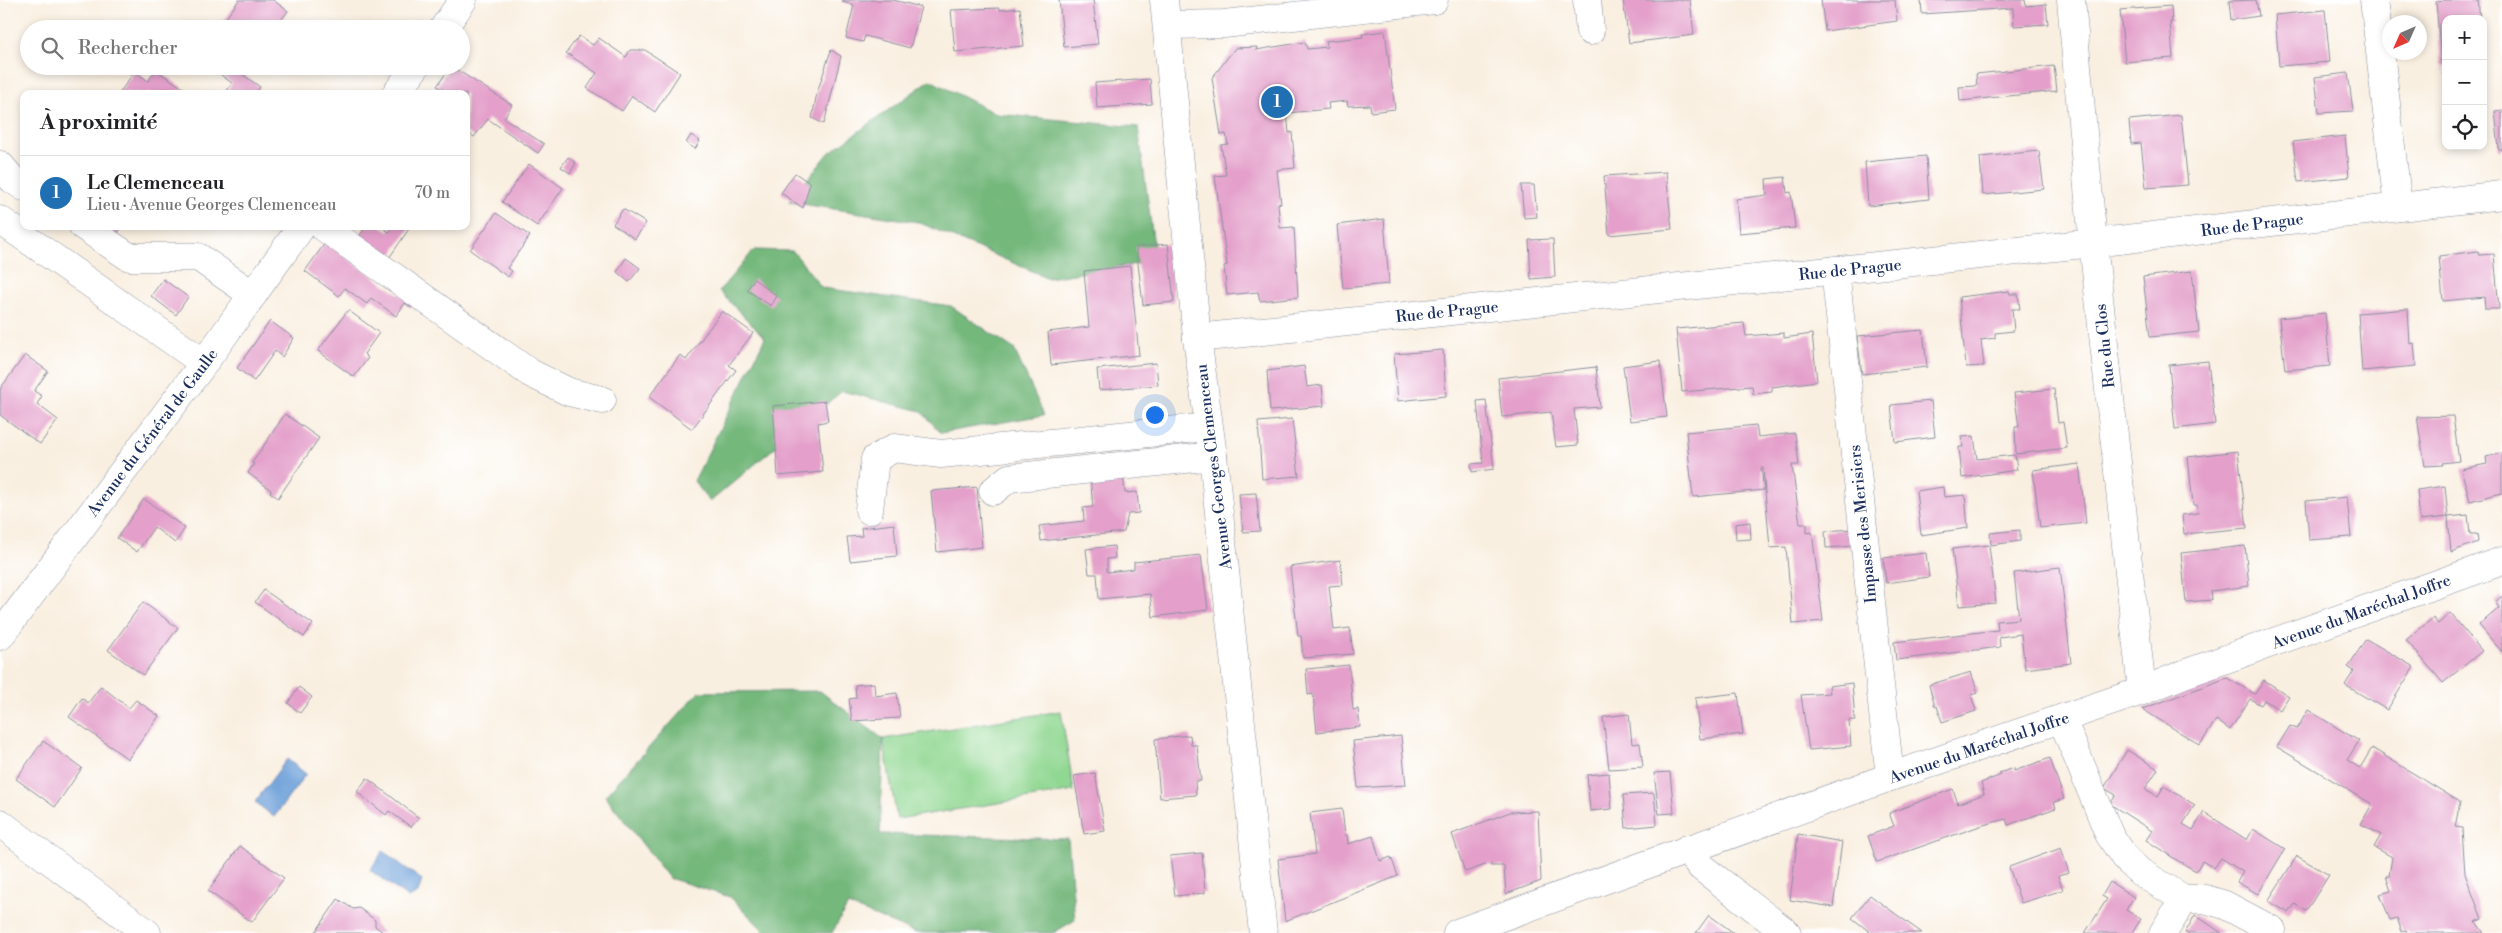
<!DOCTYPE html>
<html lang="fr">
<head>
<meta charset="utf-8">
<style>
	body { margin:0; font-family:"Libre Bodoni",serif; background:#f6f6f6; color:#202124 }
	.controls { position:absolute; right:15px; top:15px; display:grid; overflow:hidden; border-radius:10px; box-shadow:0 2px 8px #0003 }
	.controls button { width:45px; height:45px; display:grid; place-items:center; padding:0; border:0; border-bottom:1px solid #e0e0e0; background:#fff; color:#202124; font:25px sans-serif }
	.compass { position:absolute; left:2382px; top:15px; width:45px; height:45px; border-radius:50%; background:#fff; box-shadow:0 2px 8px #0003; rotate:225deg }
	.you { position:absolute; left:1154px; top:414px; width:18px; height:18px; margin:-12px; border:4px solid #fff; border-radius:50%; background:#1a73e8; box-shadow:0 0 0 8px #1a73e833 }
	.badge { display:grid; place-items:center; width:32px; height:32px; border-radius:50%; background:#1f6fb2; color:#fff; font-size:16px; font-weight:700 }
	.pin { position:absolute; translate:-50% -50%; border:2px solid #fff; box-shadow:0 1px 5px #0006 }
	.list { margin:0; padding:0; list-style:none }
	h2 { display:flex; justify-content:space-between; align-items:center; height:65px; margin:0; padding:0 20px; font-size:21px }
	h2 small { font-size:16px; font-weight:400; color:#757577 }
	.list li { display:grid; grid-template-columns:32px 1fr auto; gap:15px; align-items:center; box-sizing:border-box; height:75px; padding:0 20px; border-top:1px solid #e0e0e0 }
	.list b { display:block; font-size:19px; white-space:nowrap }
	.list p { margin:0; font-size:16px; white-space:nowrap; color:#757577 }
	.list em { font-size:16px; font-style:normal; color:#757577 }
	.icon { flex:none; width:28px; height:28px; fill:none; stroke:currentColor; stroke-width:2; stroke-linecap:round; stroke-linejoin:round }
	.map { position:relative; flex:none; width:2502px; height:933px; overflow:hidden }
	.search { position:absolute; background:#fff; box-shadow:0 2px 8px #0003; left:20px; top:20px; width:450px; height:55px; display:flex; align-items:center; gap:12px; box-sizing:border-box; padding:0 18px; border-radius:28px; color:#757577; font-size:19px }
	.panel { position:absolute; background:#fff; box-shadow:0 2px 8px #0003; left:20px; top:90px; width:450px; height:140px; border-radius:10px }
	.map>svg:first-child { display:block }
</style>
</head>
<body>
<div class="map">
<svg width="2502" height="933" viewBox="0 0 2502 933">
	<rect width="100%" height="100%" fill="#fff"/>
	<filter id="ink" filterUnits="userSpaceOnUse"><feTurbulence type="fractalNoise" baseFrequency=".02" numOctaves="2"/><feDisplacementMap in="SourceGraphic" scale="10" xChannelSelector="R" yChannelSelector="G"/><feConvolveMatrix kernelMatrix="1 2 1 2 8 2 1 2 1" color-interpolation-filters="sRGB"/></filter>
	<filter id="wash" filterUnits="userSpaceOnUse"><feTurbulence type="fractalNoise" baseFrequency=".0096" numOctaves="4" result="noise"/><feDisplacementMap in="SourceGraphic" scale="20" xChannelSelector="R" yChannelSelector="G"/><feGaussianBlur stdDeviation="1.12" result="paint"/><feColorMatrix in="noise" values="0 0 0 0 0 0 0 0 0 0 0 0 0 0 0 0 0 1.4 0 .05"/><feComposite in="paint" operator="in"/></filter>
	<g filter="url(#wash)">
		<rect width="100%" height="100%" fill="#f9efe0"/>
		<path fill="#90d791" stroke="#568378" d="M1061,711L1074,791L897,819L883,739Z"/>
		<g fill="#74b87b" stroke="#48746c">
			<path d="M930,80L996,114L1138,127L1156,261L1048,278L918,222L789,202L829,153Z"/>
			<path d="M754,250L793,251L822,288L951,306L1014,349L1044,415L941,433L921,411L842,391L710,502L694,481L765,338L719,291Z"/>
			<path d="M820,691L883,739L880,834L1068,839L1075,920L1053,933H916L848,905L832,933H766L730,897L669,878L605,796L699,692Z"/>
		</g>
		<g fill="#6ea0d9" stroke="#44689c">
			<path d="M287,759L306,774L274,817L255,802Z"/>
			<path d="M383,851L422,880L418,893L408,898L370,870Z"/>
		</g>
		<g id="blocks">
			<g fill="#e4a0cb">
				<path d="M239,0H273L288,11L274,29H218Z"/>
				<path d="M842,0H893L921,7L910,48L865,36L863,42L846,38L854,5L842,2Z"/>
				<path d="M1059,0H1093L1098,44L1064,47Z"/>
				<path d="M1623,0H1690L1694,35L1629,43Z"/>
				<path d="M1821,0H1895L1897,21L1825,31Z"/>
				<path d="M1921,0H2025L2026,6L2046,4L2048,24L2014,26L2013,8L1922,14Z"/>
				<path d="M2256,0L2259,16L2231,20L2229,1Z"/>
				<path d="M2448,0H2478L2480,19H2446L2444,75L2443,65H2441L2436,1Z"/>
				<path d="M2171,6L2172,22H2170L2173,58L2125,62L2120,10Z"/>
				<path d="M1000,8V10L1020,8L1024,46L955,52L951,10Z"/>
				<path d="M2325,10L2330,62L2279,66L2275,15Z"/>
				<path d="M1385,31L1395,109L1371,112L1370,105L1348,106L1347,101L1328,103L1329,109L1287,113L1289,133L1292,132L1295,168L1277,170L1281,204L1278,203L1280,228L1294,227L1298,297L1260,301L1258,292L1227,295L1224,266L1227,265L1215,176L1226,175L1221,145L1228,144L1226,134L1221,135L1212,78L1235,48L1257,47L1256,50L1305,42L1307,49L1327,47L1326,41L1363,37L1362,34Z"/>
				<path d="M579,36L593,45L599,38L626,57L630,50H645L680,73L655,112L632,96L622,111L587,88L597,73L566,53Z"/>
				<path d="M831,50L841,56L824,124L812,118L817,93Z"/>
				<path d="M220,66H231L260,87L255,94H225L232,83L217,72Z"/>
				<path d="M451,66L512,105L504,118L544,144L538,153L488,119L474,137L466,132V94H449L437,86Z"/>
				<path d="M2054,66L2057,91L1960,101L1959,87L1977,86L1976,74Z"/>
				<path d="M156,70L183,88L178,94L120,92L135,71L148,81Z"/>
				<path d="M2348,73L2353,111L2319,113L2315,77Z"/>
				<path d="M1150,79L1152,104L1097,108L1095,83Z"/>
				<path d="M2502,110V150H2499L2495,111Z"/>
				<path d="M2181,115L2188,185L2146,188L2141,143L2131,144L2129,120Z"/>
				<path d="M691,135L700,141L695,149L686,143Z"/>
				<path d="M2345,136L2349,177L2298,182L2293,142Z"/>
				<path d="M2039,151L2044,189L1983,195L1980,157Z"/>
				<path d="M1926,156L1929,199L1868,206L1865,162Z"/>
				<path d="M568,157L576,163L570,173L561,167Z"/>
				<path d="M529,164L563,188L537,226L502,202Z"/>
				<path d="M1666,172L1672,229L1609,235L1604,176Z"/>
				<path d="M795,173L810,183L803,208L781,193Z"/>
				<path d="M1785,177L1787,193L1791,192L1795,228L1739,233L1736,199L1767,195L1766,179Z"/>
				<path d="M1521,185H1534L1537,217L1524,218Z"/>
				<path d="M623,209L646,223L635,239L613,224Z"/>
				<path d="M496,213L530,236L507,268L512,271L508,277L470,250Z"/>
				<path d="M1384,219L1389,284L1343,288L1337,225Z"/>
				<path d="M102,226H122L116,236Z"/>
				<path d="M366,226H380L389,232L393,226H411L387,261L357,240Z"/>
				<path d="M1553,239L1555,277L1531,279L1529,240Z"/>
				<path d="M325,243L413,304L411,308L405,303L396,316L371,298L367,304L345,288L339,296L305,271Z"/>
				<path d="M1168,244L1174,302L1143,305L1136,247Z"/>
				<path d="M2478,251L2479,255L2494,254L2499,309H2485L2484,297L2443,301L2439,256Z"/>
				<path d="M626,258L640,268L629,282L617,272Z"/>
				<path d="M1130,266L1139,355L1051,365L1048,332L1089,327L1084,271Z"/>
				<path d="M2192,271L2199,332L2150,337L2143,277Z"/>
				<path d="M163,279L188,297L176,315L151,296Z"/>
				<path d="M754,279L777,296L771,306L747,290Z"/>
				<path d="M2009,291L2010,294H2018L2020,309H2012L2014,331L1995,333V338L1981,340L1984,366L1966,367L1959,297Z"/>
				<path d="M2408,309L2410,344L2414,343L2416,366L2362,371L2358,313Z"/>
				<path d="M348,310L379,333L364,354L368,358L354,377L318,351Z"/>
				<path d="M722,311L753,333L729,365L736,370L692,429L649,397L680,355L686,360Z"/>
				<path d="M2325,313L2330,366L2285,370L2279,318Z"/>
				<path d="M270,321L294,338L282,357L275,351L254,381L237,368Z"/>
				<path d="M1744,323L1746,336L1784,333V338L1812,334L1817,381L1772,387V392L1753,394L1752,386L1682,392L1676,329Z"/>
				<path d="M1923,330L1927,367L1862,374L1857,336Z"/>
				<path d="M1443,350L1446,396L1398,401L1394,354Z"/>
				<path d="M25,355L48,371L34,391L42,396L37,404L58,420L40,444L0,415V389Z"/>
				<path d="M1660,361L1667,417L1630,421L1623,366Z"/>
				<path d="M2208,361L2215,424L2175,429L2169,365Z"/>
				<path d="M1156,363L1158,385L1099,390L1097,369Z"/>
				<path d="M1304,366L1307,387L1322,385L1324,406L1270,411L1267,371Z"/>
				<path d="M1596,367L1600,407L1574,409L1578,445L1556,447L1551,412L1502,417L1498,378Z"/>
				<path d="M2054,389L2058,423L2063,422L2067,448L2016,454L2015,427H2019L2014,393Z"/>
				<path d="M1486,400L1494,469L1472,472L1471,464L1483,463L1477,401Z"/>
				<path d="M825,401L828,421L818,423L823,472L778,476L773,406Z"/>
				<path d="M1931,401L1935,437L1895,442L1891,405Z"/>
				<path d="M285,414L319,438L278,498L270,492L271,490L248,473L254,464L252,463Z"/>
				<path d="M2453,416L2459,461L2442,463L2443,465L2425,466L2417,417Z"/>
				<path d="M1292,419L1299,476L1262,479L1258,422Z"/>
				<path d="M1756,425L1758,437L1795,433L1799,465H1792L1800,524H1807V533L1812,532L1823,621L1793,624L1786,547L1770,548L1763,468H1761L1764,490L1693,497L1686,432Z"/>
				<path d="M1974,436L1977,459L2015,455L2017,470L1962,478L1959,447H1963L1962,437Z"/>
				<path d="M2238,451L2247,528L2184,534L2182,515L2198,513L2197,505H2193L2188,457Z"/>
				<path d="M2502,453V493L2470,501L2461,469L2487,464L2486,457Z"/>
				<path d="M2079,464L2086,523L2040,528L2033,470Z"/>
				<path d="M1123,473L1125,493L1137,492L1139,513L1128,514L1124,532L1041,541L1039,526L1084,521L1083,508L1093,507L1090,477Z"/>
				<path d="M2445,486L2448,517L2468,515L2470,534H2477L2478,542L2451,552L2448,517L2420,520L2417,490Z"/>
				<path d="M977,487L982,547L937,552L931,491Z"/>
				<path d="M1943,487L1944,497L1965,495L1968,528L1921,535L1916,491Z"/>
				<path d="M1256,493L1260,531L1243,532L1239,494Z"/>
				<path d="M2347,497L2351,537L2309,540L2306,501Z"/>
				<path d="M144,499L185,528L175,543L154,527L137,552L117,538Z"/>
				<path d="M1750,522L1751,539L1736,540L1735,524Z"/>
				<path d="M894,524L897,556L850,561L847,537L862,536L861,528Z"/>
				<path d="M1853,529L1855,546L1826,548L1825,531Z"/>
				<path d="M2020,530V541L1991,545L1990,533Z"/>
				<path d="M1989,545L1996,603L1959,606L1952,549Z"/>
				<path d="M1114,546L1115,558L1107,559V572L1134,569V562L1201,555L1208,610L1153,617L1150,594L1099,599L1097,574H1089L1086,549Z"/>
				<path d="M2245,546L2249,586L2211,591L2212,600L2186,602L2181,553Z"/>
				<path d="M1926,553L1929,577L1886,583L1883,558Z"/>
				<path d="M1340,560L1343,585L1329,586L1334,630L1350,628L1353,654L1303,658L1301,636H1298L1290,567Z"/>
				<path d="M2060,567L2071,663L2025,669L2021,634L1999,637L2000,647L1896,660L1894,642L1998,630L1997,621L2019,619L2014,573Z"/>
				<path d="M264,590L313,624L304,637L255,602Z"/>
				<path d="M2502,596V652L2479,625L2499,608L2495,602Z"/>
				<path d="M143,602L178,628L143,675L108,650Z"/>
				<path d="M2450,613L2482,651L2443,683L2406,640L2433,618L2438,624Z"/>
				<path d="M2366,639L2414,667L2387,710L2345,685L2354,671L2348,667Z"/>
				<path d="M1349,665L1353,710L1358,709L1360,727L1317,732L1313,694L1308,695L1306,669Z"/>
				<path d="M1971,672L1978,693L1971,695L1976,711L1942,722L1937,706L1935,707L1929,685Z"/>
				<path d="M2227,678L2255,694L2264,680L2289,696L2280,710L2264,700L2261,705L2250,699L2230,730L2216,720L2200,745L2142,709Z"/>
				<path d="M874,683L875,696L897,693L900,718L852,721L849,699L856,698L855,685Z"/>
				<path d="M1852,683L1855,720H1849L1851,746L1809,750L1801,695L1830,693L1829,686Z"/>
				<path d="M101,686L129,708L136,700L159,716L128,759L69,717L82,698L88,703Z"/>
				<path d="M299,687L312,697L300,713L288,703Z"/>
				<path d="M1738,693L1743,734L1700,739L1695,698Z"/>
				<path d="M2308,710L2359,741L2347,760L2360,768L2372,748L2460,802L2455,827L2462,828L2465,874L2482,919L2476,922L2484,933H2407L2406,931L2402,932L2397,918L2390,920L2380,894L2391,891L2386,876H2389L2392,857L2374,847L2381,835L2361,824L2372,804L2277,747L2290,726L2297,729Z"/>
				<path d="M1629,714L1632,744L1640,743L1643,767L1609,769L1603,717Z"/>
				<path d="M1190,735L1191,745H1197L1201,781H1195L1196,795L1160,798L1155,739Z"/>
				<path d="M1401,736L1406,785L1358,788L1353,741Z"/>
				<path d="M43,741L82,768L55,807L16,779Z"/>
				<path d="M2127,750L2158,769L2145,789L2158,796L2164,786L2195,805L2183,824L2193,830L2204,812L2247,840L2253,829L2285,849L2258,894L2237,882L2243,872L2221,858L2214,868L2202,861L2196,871L2175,859L2146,840L2152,831L2110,804L2116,795L2104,788Z"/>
				<path d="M2050,758L2064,799L2054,802L2056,808L2008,825L2006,819L1980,826L1877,862L1868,836L1894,826L1889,813L1953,789L1958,804L1984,794L1981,783L2001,775L1999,773L2014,768V771Z"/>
				<path d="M1670,772L1674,813L1659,814L1654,773Z"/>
				<path d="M1095,773L1105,831L1084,834L1074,776Z"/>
				<path d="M1609,773L1612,809L1590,811L1587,775Z"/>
				<path d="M367,778L419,818L411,827L389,811L386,815L357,792Z"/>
				<path d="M1654,793L1657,825L1626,828L1623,795Z"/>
				<path d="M1342,809L1345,835H1347L1348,844L1373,836L1380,861L1391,857L1398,876L1285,921L1278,859L1315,854L1310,813Z"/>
				<path d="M1538,811L1541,881L1506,894L1504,866H1491V863L1465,872L1452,834L1510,812Z"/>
				<path d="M1798,834L1842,842L1833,907L1790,900Z"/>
				<path d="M240,846L284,878L252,922L208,891Z"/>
				<path d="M2061,848L2069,873L2058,876L2063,890L2021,903L2009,867Z"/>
				<path d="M1202,853L1205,893L1175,896L1170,856Z"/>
				<path d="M2297,856L2329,875L2306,911L2295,904L2289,913L2268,901Z"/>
				<path d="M2110,882L2134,897L2126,910L2141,919L2132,933H2085L2107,899L2102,896Z"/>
				<path d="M1870,895L1882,904L1922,933H1871L1852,918Z"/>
				<path d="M338,899L353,909L359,908L375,920V926L384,933H315Z"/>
				<path d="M1709,915L1734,933H1696Z"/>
				<path d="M2195,915L2222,933H2185Z"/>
			</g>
		</g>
	</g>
	<g filter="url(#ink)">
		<use href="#blocks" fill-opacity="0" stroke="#8a8f9f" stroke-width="1"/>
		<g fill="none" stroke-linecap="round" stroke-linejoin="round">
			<g stroke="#8a8f9f" stroke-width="29">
				<g id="minor">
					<path d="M1164,0L1197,338L1213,456L1263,933"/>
					<path d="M1587,0L1590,31"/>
					<path d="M2071,0L2093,243L2142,691"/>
					<path d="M2374,0L2398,207"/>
					<path d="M1167,25L1224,24L1434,0"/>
					<path d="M443,29L463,0"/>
					<path d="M396,94L416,66"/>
					<path d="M0,165L12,179L24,187"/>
					<path d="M0,220L204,363"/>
					<path d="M83,226L129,257H198L253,295"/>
					<path d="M322,226L530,373L569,392L602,400"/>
					<path d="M1835,270L1890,777"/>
					<path d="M1197,338L2093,243L2502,195"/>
					<path d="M993,491L1009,478L1213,456"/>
					<path d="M869,510L875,459L894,448L941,454L1208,427"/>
					<path d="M0,636L204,363L302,226"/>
					<path d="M2062,719L2109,834L2125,858L2140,872L2184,899H2205L2225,905L2272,930"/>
					<path d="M0,823L147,933"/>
					<path d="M1687,849L1701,867L1787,933"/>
					<path d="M1457,933L1890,777L2142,691L2184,674L2502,561"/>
					<path d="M2163,933L2184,899"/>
				</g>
			</g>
			<use href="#minor" stroke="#fff" stroke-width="28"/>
		</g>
	</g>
	<g text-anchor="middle" stroke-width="5" stroke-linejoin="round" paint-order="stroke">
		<g font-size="16" fill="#1b2f5e" stroke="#fff">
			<text transform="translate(2252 224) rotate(-7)" y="6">Rue de Prague</text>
			<text transform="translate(1850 269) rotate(-6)" y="6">Rue de Prague</text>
			<text transform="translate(1447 311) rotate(-6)" y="6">Rue de Prague</text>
			<text transform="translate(2104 346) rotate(-96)" y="6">Rue du Clos</text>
			<text transform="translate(152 432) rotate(-53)" y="6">Avenue du Général de Gaulle</text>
			<text transform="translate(1213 467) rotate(-97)" y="6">Avenue Georges Clemenceau</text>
			<text transform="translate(1862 524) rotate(-96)" y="6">Impasse des Merisiers</text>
			<text transform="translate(2361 611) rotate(-20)" y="6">Avenue du Maréchal Joffre</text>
			<text transform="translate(1979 747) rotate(-19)" y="6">Avenue du Maréchal Joffre</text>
		</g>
	</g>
</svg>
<div class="controls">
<button>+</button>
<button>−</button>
<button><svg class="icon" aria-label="locate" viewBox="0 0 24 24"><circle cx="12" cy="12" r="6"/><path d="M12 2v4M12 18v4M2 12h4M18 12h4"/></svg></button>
</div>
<svg class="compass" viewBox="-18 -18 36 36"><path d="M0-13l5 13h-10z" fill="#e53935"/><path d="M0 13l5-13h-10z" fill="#757577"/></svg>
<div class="you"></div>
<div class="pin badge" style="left:1277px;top:102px">1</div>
<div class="search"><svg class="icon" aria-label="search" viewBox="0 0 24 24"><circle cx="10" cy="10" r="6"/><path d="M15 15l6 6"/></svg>Rechercher</div>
<section class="panel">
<h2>À proximité<small></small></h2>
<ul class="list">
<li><span class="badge">1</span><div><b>Le Clemenceau</b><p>Lieu · Avenue Georges Clemenceau</p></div><em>70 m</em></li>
</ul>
</section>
</div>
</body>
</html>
